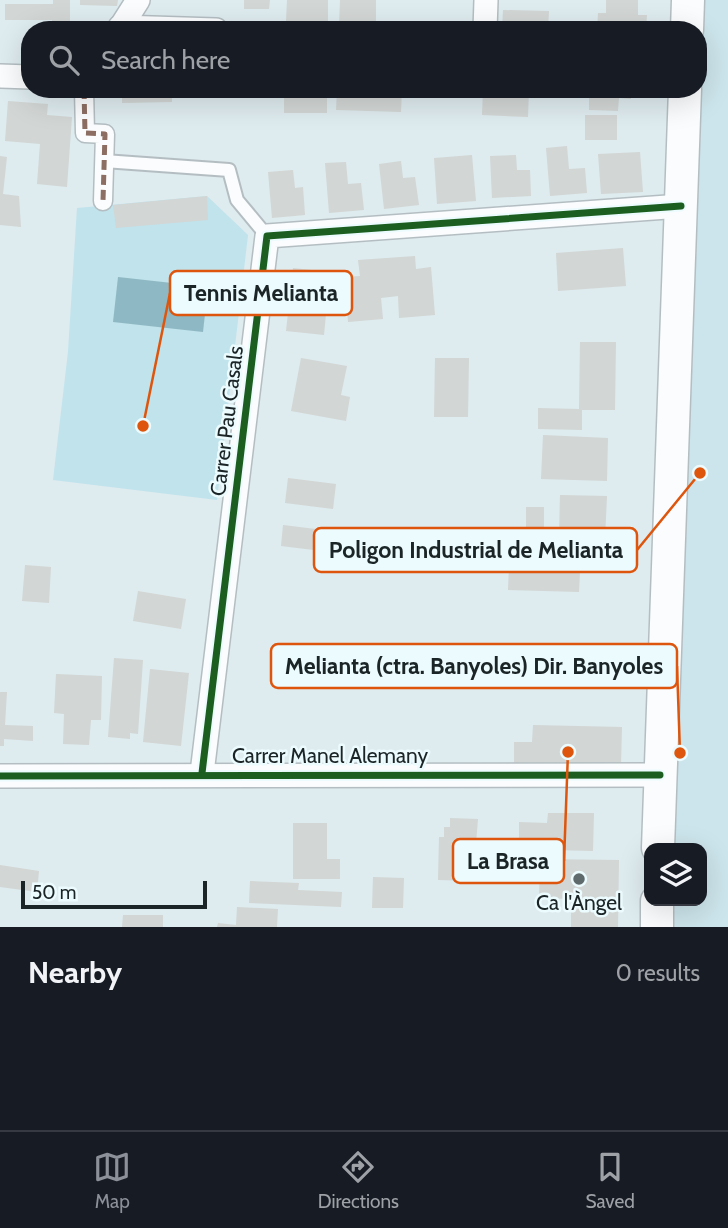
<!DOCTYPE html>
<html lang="en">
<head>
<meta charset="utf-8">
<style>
	body { margin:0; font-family:Cabin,sans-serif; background:#20242c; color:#f1f3f6 }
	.controls { position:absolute; right:21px; bottom:21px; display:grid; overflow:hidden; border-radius:14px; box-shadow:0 7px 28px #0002 }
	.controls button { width:63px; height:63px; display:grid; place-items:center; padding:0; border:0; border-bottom:2px solid #363941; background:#171b24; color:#f1f3f6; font:35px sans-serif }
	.scale { position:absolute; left:21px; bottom:18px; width:186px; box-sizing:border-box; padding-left:7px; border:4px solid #1b2527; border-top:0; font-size:19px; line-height:24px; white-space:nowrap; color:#1b2527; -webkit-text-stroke:5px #ecfbfe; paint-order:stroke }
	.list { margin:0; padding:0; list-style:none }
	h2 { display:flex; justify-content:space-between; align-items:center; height:91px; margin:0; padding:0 28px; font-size:30px }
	h2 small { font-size:23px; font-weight:400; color:#9ea1a6 }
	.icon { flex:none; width:38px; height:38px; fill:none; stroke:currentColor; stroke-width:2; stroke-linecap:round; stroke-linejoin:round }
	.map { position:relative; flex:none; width:728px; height:927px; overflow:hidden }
	.search { position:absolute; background:#171b24; box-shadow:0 7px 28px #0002; left:21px; right:21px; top:21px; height:77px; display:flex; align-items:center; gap:18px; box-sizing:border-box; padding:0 24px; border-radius:28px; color:#9ea1a6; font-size:26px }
	.sheet { height:203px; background:#171b24 }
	nav { display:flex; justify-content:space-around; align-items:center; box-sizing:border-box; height:98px; border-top:2px solid #363941; background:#171b24; font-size:19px; color:#9ea1a6 }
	nav a { display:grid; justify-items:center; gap:4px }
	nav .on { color:#8c9099 }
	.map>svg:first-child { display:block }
</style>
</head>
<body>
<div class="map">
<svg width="728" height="927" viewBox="0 0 728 927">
	<rect width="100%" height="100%" fill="#deebef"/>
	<path fill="#cce4eb" d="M688,0H728V927H670L671,901H702V848H672L698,89V30Z"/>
	<path fill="#c0e3ec" d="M207,196L248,235L217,500L53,480L68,352L77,208Z"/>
	<path fill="#8eb8c3" d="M118,277L208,287L203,332L113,322Z"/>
	<g fill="#d2d6d4">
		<path d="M53,0H70V25H52V20H5V4H53Z"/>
		<path d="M80,0H118L117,6L80,5Z"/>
		<path d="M244,0H270L269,9H244Z"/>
		<path d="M287,0H328V22L286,21Z"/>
		<path d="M340,0H376V27H339Z"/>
		<path d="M606,0H638V15H647L646,30H597L598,13H606Z"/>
		<path d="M503,10L549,11L548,30H502Z"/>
		<path d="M122,89H172V102L122,103Z"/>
		<rect x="183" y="89" width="28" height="9"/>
		<rect x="231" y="89" width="29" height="9"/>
		<rect x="284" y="89" width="43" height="24"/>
		<path d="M337,89H402L401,112L336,110Z"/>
		<path d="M425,89H441V97L425,98Z"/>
		<path d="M483,89H529L528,117L482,115Z"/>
		<path d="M589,89H631V99L619,98L618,111L589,110Z"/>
		<path d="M8,101L48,104L47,115L72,117L67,187L37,184L40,144L5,141Z"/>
		<rect x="585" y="115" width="32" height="25"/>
		<path d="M567,146L569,169L585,168L587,193L550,196L546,148Z"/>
		<path d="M640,152L643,192L601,194L598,154Z"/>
		<path d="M472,155L476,201L437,204L434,158Z"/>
		<path d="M516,155L517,170H530L531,196L492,198L490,156Z"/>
		<path d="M0,156L7,157L3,194L19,196L21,227L0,225Z"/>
		<path d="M401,161L403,178L415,177L419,205L384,209L379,164Z"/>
		<path d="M346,162L348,184L361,183L364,210L329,213L325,163Z"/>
		<path d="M293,170L295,188L303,187L305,215L272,218L268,172Z"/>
		<path d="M207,196L208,220L116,228L113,205Z"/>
		<path d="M623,248L626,286L558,291L556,253Z"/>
		<path d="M415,256L416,269L431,267L435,315L399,318L398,296L381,298L383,319L348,322L345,277L360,276L358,260Z"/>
		<path d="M293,268L330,272L324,335L286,331Z"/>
		<path d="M580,342H616L615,410H582V430L538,429V408L579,409Z"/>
		<path d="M301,358L347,366L341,395L350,397L346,421L291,411Z"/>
		<path d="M435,358H469L468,417H434Z"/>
		<path d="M543,435L608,438L607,481L541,479Z"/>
		<path d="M288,478L336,484L333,509L285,503Z"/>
		<path d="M560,495L607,496L605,539L559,538Z"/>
		<rect x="526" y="507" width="18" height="22"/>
		<path d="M283,525L332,531L330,552L281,546Z"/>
		<path d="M510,541L587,544L586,572H580L579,592L508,590Z"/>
		<path d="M25,565L51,567L49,603L22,601Z"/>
		<path d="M138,591L186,599L181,629L133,621Z"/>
		<path d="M114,658L143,660L138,734L130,733V739L108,737Z"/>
		<path d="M150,669L189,673L181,746L143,742Z"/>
		<path d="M56,674L102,676L101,720H91L89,745L63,744L64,714L54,713Z"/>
		<path d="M0,692H7L5,725L33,726V741L4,739V746H0Z"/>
		<path d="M533,725L622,727L621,765L514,763V742H532Z"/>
		<path d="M548,813H594L593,851L552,850V855H519V822L547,823Z"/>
		<path d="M450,818L478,819L473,881L438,880L439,837H444V827H450Z"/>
		<path d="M293,823H327V859H340V879H293Z"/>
		<path d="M540,859L619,860L618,927H571V899L539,898Z"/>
		<path d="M0,865L39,871L37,892L0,887Z"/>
		<path d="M373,877L404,878L403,908H372Z"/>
		<path d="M250,881L299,883L298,890L342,892L341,907L249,903Z"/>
		<path d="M237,907L278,909L277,927H217L218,923L236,925Z"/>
		<path d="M123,915H163V927H122Z"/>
	</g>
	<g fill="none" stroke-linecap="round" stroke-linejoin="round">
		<g stroke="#b4bec2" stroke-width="16">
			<path id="service" d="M104,161L229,170L237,200L267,236"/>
		</g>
		<g stroke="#b4bec2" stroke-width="21">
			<path id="pedestrian" d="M84,89L85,133L105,134L103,201"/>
		</g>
		<g stroke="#b4bec2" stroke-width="26">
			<g id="minor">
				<path d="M120,27L216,30"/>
				<path d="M119,30L138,0"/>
				<path d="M485,30L486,0"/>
				<path d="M0,76L30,77"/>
				<path d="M202,773L267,236L681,206"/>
				<path d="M0,776L660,775"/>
			</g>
		</g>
		<g stroke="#b4bec2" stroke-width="35">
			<g id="secondary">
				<path d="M687,30L688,0"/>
				<path d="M658,848L685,89"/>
				<path d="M657,927V901"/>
			</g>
		</g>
		<use href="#service" stroke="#fafcfd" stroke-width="12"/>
		<use href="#pedestrian" stroke="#fafcfd" stroke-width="18"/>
		<use href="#minor" stroke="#fafcfd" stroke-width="23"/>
		<use href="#secondary" stroke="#fafcfd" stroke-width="32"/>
		<path stroke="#8d6e63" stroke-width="5" stroke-dasharray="10 5" stroke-linecap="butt" d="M84,89L85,133L105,134L103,201"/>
		<g stroke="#ecfbfe" stroke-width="11">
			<g id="cycleway">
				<path d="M202,773L267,236L681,206"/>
				<path d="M0,776L660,775"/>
			</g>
		</g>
		<use href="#cycleway" stroke="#1b5e20" stroke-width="7"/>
	</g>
	<circle fill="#5f6a6d" stroke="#ecfbfe" stroke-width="2.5" cx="579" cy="879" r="7"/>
	<g text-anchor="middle" stroke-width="5" stroke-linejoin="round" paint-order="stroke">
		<g font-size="21" fill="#1b2527" stroke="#ecfbfe">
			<text transform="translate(227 421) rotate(-83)" y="7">Carrer Pau Casals</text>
			<text x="330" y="763">Carrer Manel Alemany</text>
		</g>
		<g font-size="21" fill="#1b2527" stroke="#ecfbfe">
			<text x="579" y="910">Ca l'Àngel</text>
		</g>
	</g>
	<path fill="none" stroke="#de560d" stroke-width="2.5" d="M143 426L170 293M700 473L637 550M680 753L677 666M568 752L564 861"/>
	<g fill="#de560d" stroke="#ecfbfe" stroke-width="2.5">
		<circle cx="143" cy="426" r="7"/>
		<circle cx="700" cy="473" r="7"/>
		<circle cx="680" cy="753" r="7"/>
		<circle cx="568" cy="752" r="7"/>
	</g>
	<g fill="#ecfbfe" stroke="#de560d" stroke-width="2.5">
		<rect x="170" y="271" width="182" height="44" rx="7"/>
		<rect x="314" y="528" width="323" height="44" rx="7"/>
		<rect x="271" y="644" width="406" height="44" rx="7"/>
		<rect x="453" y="839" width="111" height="44" rx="7"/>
	</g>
	<g font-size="23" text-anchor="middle" font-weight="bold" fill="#1b2527">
		<text x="261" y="301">Tennis Melianta</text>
		<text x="476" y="558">Poligon Industrial de Melianta</text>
		<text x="474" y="674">Melianta (ctra. Banyoles) Dir. Banyoles</text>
		<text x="508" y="869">La Brasa</text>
	</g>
</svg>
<div class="controls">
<button><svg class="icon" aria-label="layers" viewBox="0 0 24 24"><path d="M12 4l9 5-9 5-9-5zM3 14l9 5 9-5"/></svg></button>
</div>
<div class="scale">50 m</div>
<div class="search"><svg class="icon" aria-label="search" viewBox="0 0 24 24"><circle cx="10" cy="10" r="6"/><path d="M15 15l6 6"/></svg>Search here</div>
</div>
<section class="sheet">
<h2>Nearby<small>0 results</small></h2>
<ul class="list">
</ul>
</section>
<nav>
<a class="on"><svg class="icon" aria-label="map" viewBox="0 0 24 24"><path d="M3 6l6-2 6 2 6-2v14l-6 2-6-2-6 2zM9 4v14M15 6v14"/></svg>Map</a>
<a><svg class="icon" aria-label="directions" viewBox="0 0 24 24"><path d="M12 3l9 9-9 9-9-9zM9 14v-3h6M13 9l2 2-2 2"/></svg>Directions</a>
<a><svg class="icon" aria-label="saved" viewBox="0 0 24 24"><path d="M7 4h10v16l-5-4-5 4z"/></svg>Saved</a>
</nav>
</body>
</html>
